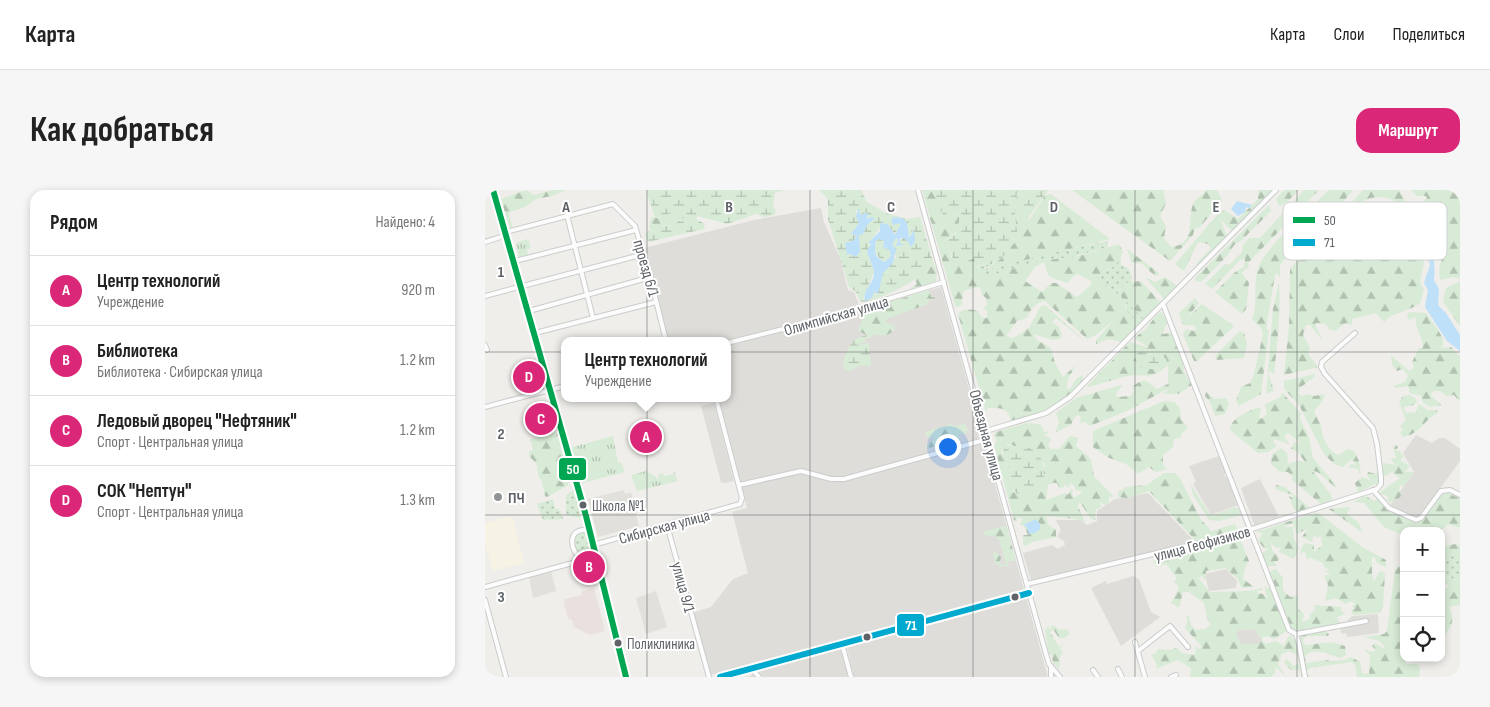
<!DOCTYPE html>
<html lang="ru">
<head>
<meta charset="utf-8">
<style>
	body { margin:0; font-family:"Sofia Sans Condensed",sans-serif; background:#f6f6f6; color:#222 }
	.controls { position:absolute; right:15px; bottom:15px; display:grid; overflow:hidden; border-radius:10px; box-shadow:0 2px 8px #0003 }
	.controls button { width:45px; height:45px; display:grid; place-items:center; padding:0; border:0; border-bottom:1px solid #e0e0e0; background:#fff; color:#222; font:25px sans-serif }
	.you { position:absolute; left:462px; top:256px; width:18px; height:18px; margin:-12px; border:4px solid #fff; border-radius:50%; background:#1a73e8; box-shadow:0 0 0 8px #1a73e833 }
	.badge { display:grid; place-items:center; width:32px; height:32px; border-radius:50%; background:#db2777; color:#fff; font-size:16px; font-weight:700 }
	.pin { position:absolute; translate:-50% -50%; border:2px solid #fff; box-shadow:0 1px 5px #0006 }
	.popup { position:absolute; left:76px; top:147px; width:170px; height:65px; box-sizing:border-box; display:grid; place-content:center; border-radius:10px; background:#fff; filter:drop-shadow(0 1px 4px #0005); font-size:16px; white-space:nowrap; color:#767676 }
	.popup b { font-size:19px; color:#222 }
	.popup::after { content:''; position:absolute; left:50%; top:100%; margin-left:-10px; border:10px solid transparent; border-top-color:#fff }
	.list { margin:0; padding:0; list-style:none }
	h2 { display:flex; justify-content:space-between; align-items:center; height:65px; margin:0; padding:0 20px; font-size:21px }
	h2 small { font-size:16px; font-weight:400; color:#767676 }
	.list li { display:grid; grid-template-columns:32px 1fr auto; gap:15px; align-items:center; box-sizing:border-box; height:70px; padding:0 20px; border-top:1px solid #e0e0e0 }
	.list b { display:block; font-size:19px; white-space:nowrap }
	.list p { margin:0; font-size:16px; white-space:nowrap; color:#767676 }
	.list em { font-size:16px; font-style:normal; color:#767676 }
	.icon { flex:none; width:28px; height:28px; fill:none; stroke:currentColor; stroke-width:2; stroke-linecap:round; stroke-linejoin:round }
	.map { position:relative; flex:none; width:975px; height:487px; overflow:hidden; border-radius:15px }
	header { display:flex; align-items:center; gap:30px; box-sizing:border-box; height:70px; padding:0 25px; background:#fff; border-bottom:1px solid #e0e0e0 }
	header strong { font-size:24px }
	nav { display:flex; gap:28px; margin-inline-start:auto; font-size:18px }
	.intro { display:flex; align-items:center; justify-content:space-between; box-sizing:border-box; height:120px; padding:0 30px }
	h1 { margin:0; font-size:35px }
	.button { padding:12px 22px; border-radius:15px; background:#db2777; color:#fff; font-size:18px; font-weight:700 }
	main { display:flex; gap:30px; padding:0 30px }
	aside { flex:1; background:#fff; border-radius:15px; box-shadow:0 2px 8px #0003 }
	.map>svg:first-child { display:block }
</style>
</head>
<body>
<header>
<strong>Карта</strong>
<nav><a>Карта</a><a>Слои</a><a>Поделиться</a></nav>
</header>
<div class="intro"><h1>Как добраться</h1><a class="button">Маршрут</a></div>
<main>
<aside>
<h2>Рядом<small>Найдено: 4</small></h2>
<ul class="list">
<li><span class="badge">A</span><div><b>Центр технологий</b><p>Учреждение</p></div><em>920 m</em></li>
<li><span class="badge">B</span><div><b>Библиотека</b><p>Библиотека · Сибирская улица</p></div><em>1.2 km</em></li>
<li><span class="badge">C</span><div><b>Ледовый дворец &quot;Нефтяник&quot;</b><p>Спорт · Центральная улица</p></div><em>1.2 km</em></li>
<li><span class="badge">D</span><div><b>СОК &quot;Нептун&quot;</b><p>Спорт · Центральная улица</p></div><em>1.3 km</em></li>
</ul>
</aside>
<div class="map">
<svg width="975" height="487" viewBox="0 0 975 487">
	<defs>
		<pattern id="grass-dots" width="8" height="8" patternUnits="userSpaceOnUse" patternTransform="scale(1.25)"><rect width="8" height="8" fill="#d8ebd6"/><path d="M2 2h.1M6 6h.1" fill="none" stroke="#b2c2b1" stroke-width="1.8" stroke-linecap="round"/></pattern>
		<pattern id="forest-firs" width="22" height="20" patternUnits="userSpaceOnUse" patternTransform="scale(1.25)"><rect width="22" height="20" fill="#d8ebd6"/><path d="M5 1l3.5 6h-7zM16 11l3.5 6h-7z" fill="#b2c2b1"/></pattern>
		<pattern id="wetland-marsh" width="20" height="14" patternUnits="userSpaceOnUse" patternTransform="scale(1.25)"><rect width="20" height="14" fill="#d8ebd6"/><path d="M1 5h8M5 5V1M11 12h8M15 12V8" fill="none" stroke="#b2c2b1"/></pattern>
		<pattern id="park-tufts" width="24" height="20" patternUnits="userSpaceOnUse" patternTransform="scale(1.25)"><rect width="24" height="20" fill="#d8ebd6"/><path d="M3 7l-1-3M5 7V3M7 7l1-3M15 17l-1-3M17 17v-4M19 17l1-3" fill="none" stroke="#b2c2b1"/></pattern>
	</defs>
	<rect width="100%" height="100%" fill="#efeeea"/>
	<g fill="#f7f3e4">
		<path d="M160,239L174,247L175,257L153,263L147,260L143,246L145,242Z"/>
		<path d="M27,326L39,373L8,381L0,353V333Z"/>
	</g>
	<g fill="#dfddda">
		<path d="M336,18L339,32L355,68L363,100L369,102L376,120L456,97L563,487H369L360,450L225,485L207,423L226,417L248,389L263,383L247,322L262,318L233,208H242V151H183L159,58L269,30Z"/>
		<path d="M229,213L249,291L240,293L236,292L216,216Z"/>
		<path d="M931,245L947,253L954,248H960L975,259V271L935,326L930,328L907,318L906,314L929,282L918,263Z"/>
		<path d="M734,266L741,283L739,285L742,288L753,315L726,325L708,294L711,292L704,276Z"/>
		<path d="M775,289L795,329L770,337L756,298Z"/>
		<path d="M663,303L710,352L546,391L538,363L567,355L573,359L580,355L579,351L572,347L576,340L571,330H595L602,335L612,331V321L630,309Z"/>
		<path d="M741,379L752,391L751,398L724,401L720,384Z"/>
		<path d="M648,386L654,389L666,422L675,427L636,456L606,398L621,391L622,394Z"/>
		<path d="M893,424L894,443L862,447L861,443L856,444L855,433L861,432L867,426Z"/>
		<path d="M769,439L777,448V451L774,454H756L751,445L753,440Z"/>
		<path d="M356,458L364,487H261L268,485L270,481Z"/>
	</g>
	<g fill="#e2e0da">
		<path d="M139,300L140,304L146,302L154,336L113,347L103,309Z"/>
		<path d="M66,381L71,401L48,408L44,387Z"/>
		<path d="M171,401L182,437L161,444L151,408Z"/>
	</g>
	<path fill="#eae0de" d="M109,398L120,441L105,445L89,437L87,430L83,429L79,413L80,409L97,405V401Z"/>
	<g fill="url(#grass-dots)">
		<path d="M622,51L623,57L587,67L555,71L500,87L495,84L494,77L496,74L502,77L499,79L503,80L525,72Z"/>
		<path d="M636,68V75L643,78L647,86L646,92L634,99V104L659,129L655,134L641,121V115L614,88L616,83L625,79Z"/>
		<path d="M89,300L97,328L81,325V305Z"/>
		<path d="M68,309L70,319H75L67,323L75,320L78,329L58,330L52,314Z"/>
		<path d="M98,341C106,345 108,356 105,364L98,367C89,361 87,355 90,344Z"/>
		<path d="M956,362L975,368V392L957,384Z"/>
	</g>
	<g fill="url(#forest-firs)" fill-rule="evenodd">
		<path d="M41,0L49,5L68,0H81L67,6L51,9L40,17L25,22L24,25L28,38L25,39L16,9Z"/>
		<path d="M437,0H449L456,15L457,27L474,24C476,35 472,45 462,49L466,68L477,72L491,68V77L497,78L495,84L499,87L555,71L594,66L634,54L638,62C634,75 628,77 616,83L614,88L639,113L641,121L655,134L636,152L624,149L611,154V150L629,130L611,145L602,149L560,111C549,113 546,119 542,128L532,131L521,146L528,148L544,138L555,117L560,115L602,153L571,128L567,132L574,137L577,144L575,149L567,150L549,144L552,150L566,158L570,173L578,187L591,175L582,191V199L586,198L591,189L598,185L597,192C583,208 548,231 526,230C523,217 515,218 503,218L501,222L473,124C478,118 485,119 493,121L497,128H502V120L498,118L502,115L501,108L497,105L496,99L493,97L478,101L477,115L472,117L470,115ZM559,72L563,85L567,88L583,93L587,87L593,84L606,91V95L592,107L571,93H566L557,102L540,91L550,77Z"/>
		<path d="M532,0H539L540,30L545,29L560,5L566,4L625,49L500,80L518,67L533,48L530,28Z"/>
		<path d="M587,0H678L681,13L675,26L681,36L679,48L686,57C711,55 702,31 708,14C711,7 718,6 721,0H732L737,11L715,37L710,38L708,45L685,71Z"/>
		<path d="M773,0H787L747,41L735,29L742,46L713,76L711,74L726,58L723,54L715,52L712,54L699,81L690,74L733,24L739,20L753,29L773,9Z"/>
		<path d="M799,0H814L802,12L794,16L791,9Z"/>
		<path d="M819,0H834L763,73L764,76L757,83L764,93L761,119L758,124L755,122L730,102L749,83L759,77L760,68L754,71L727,99L720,94L740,74L744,75L757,62L758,55L764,48H775Z"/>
		<path d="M844,0H868L856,14C844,15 845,21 839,29C835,33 833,33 831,39L799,70L795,75V87L792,83L790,85L781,139L784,140L776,204L754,216L751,210L756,197L765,193L769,184L778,144L776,138L767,129C774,113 767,92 774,76C785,52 824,20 844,0Z"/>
		<path d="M878,0H914L921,13L917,16C898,0 878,7 861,23H857Z"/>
		<path d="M926,0H975V89L968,87L956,90C952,82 956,71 959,64C948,58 941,45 939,33L929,27L933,18L942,8L941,6H932Z"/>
		<path d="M882,12H893L905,19L915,34L925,42L939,72L935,92L939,100L935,113L929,117L906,126L899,132L891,123L867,129V135L861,133L850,141L844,139L841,134L831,133V137L838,151L825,135H821L818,145L825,158L823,164L833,177L799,185L804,136L805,79L842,37L845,35H852L877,20Z"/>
		<path d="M784,15L786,21L757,50L749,55L742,66L716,92L711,91L710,88Z"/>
		<path d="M191,22L203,25L187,36L178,35L170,43L164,38L166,27L172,28Z"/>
		<path d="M642,59L674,83V84L670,86L656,73H647Z"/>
		<path d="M448,71L452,82L451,91L422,101L432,94L428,86L444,77Z"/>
		<path d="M660,87L670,92L680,87L692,96L679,109Z"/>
		<path d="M656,91L676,113L659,129L632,102L643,92Z"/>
		<path d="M975,91V136L958,112L961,98Z"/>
		<path d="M794,93C796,128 792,152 789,185L785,181L783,182L789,201L781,204L788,118Z"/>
		<path d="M444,100L446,107L453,108L444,110L443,114L401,129L402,133L410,136V139C406,145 397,147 390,144L382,149L380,144L373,141L378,127L377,121Z"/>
		<path d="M710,108L714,113L702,128L717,114L749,136L711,172L709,171L698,144L701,139L709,141L711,139L710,136L698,135L694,123Z"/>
		<path d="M677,122L682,132L677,144L686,143L698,172L699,182L707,195L693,204H678L684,198L644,220L605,236L600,232L595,233L596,227L593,225L589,228L586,235L571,242L574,232L571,223L591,208L636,195L637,196L631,203L632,207L646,206L649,201L647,197C660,187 661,190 672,199L683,194V175C663,193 659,181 638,187C626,190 616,194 604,197L602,196L645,152L665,158L649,148L661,139L672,124ZM660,160L671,161L679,166L675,179L671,181V178L667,179L654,173Z"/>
		<path d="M924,122L941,123C947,134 963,148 957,158L966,157L975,166V212L969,205L962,206L955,201H949L945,205L957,215L946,217L938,213L936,206L925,203L923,196L911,198L908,196L920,192L923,186L918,179L912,181L907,175L906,165L924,181L929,178L927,172L934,158H938C938,146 930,140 931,129L930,127L924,130L922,127Z"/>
		<path d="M755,141L759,143L762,154L759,168L732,170L730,166Z"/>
		<path d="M830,184V186L815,198L813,203L817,206L823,204L829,206L840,204L837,212L829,221L836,236L838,247L845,260L853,265L863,259L869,261L874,271L876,284L874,283L873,279L863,277L866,274L872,275L866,270L858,277L849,274L839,264L814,215L799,199V191Z"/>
		<path d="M721,202L730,209L741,208L744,213L740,224L730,226L725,212L720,206Z"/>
		<path d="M798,203L816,224L815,229L824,247L828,268L850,294L851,298L834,283L827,280L846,305L847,310L836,314L807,290L808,287L803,282H795L786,274L787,264L796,258L802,263L803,274L812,271L820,272L813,262L806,259L809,252L816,253L803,243L799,246L804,254L789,249L788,251L792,256L783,262L773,263L745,240C746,227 763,222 773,217L776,219L774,228L776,229L782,224L780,214L794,208Z"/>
		<path d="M925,205L930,208L932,212L929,215L919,217L920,223L931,222L934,214L943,220H952L953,223C939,229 936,244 918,247L915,242L918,240L915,236L921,230L914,212L918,206Z"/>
		<path d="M679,211L690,212L695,219L696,229L703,238L697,243L695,248L689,249L688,257L678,265V275L682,279L671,282L664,277L653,284L641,274L624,268L608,257V241Z"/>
		<path d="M542,233C549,234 558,232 559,242L565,241L559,246L566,248L563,256L566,259H574L585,246L593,248L591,256L606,269L609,286L629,307H624V312L621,315L614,312L617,317L611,319L610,330L606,329L595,312L593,316L600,332C589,327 573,328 561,326L563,334L571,340V347L547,352L541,356L538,354V345H543L539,336L555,338V334L548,331L536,336L535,334L538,329L532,327V331L529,330L509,255L512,251L509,245L511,242ZM523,254L549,261L560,274L555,295L550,298H539L533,304L528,302L523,275L516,263L520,255ZM568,293H572L574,298L579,297L580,294L583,298L586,293L590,297V300L598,302L589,308L587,304L588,300L586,299L583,305L580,303L561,310L563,295Z"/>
		<path d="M466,234L469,236L480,234L483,239L481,243L474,245V250H465L461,254L454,252L446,258L441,256L450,249L441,246L440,242Z"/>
		<path d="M72,242L85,289L83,295L62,307L60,306L57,291L54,288L51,273L44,266V261L48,260L45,249Z"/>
		<path d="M910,254L913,257L911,261H915L919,267L916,268V271L925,276L920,282H929L919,296L915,295L914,301L917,305L913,309L908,310L910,313L904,312L902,309L904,307L894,303L915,288L907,282L901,286L898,285V273L910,275L906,269L911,268L908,257Z"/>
		<path d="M894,280L895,292L873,302L870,293L877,287L887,291L882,285L883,282L891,284Z"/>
		<path d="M679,283H689L695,288L715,328L726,341L750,334L753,340L723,349L716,348L712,352L664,301L642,308L633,307V302L641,297L662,295Z"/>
		<path d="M706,295L726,326L750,317L754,319L756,325L734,331L724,330L708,305Z"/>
		<path d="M791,295L800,297L825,318L814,322L809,320L804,306L808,308V305L790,299Z"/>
		<path d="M961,303L975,308V338L964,334L955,341H919V346L899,337L879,313L868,312L880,306L890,311L892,307L903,320L931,331L937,330L955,306Z"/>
		<path d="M865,317L862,324L873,332L878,343L844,319Z"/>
		<path d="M830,323H834L877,357L901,370V377L892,373L889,366L887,368V384L889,391L894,382L897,381L900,384L898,416L895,423L868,425L866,420L871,418L867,417L870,413L866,412L871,409L860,414L851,408L840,411L843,395L839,386L846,384L839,381L844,380L838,376V373L826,368L822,369L820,362H817V365L815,362L819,353L829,355V361L837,356L836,346L832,348L829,345L827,352L817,347L823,338L812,344L808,333L798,337H808L809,349L814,358L809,369L794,362L796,357L791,358L786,353L787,360L794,368L793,371H789L792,376H781L776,363L784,359L778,357L773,350L778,343L771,342Z"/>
		<path d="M519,336L522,337L531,371H524L523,376L516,377L510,373L508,363L511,362L516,367L514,374L521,375L514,349L509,346L499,345L498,342Z"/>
		<path d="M755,349L764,371L760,378L758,389L769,397L757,398L752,388L740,378L721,381V391L717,386L713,388L725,402L763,401L777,398L778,400L772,401V403L778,404L783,410L779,396L783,399L784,396L802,441L789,449L782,446L776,448L769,439L753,440L751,445L756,454H773L777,451L781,454L791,451L799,456L803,447L806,445L814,457L816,445L840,441L844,444L843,446H822L818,449V453L822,455L847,452L860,456L861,465L856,468C845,465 829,456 820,466L821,473L842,470L845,471L841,472L860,470L866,467L875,472L877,483L884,484L885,465L881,462L880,459L887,462L891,460L887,456L890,453L898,458L900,457L894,451L878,447L899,444L902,441L910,380L914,376L919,378V468L925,470L920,471L921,474H932L935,477L934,487H872L870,475L867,472L825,478L821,482L826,487H816L815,480H806L799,473L802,469L809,476L814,473L812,465L804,461L797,464L793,474L801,487L791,477L790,483L786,487H705L706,478L693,470L671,479L672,475L666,464H670L673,459L684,460L691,458L698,463L709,465L711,461L710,456L715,459L717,457L700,438L703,430L701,425L704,426L706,435L711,440L720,439L726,434L722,428L719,413L704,402H698L694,418L686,413L694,398L689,391L692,388L681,374L672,377L668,371Z"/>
		<path d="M970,354L975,356V368L956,362L957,357Z"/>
		<path d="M791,379L798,388V400L805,407L813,405V419L819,424L817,432L825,429V424L830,420L829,415L856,417V421L860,424L852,427L855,433L811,442L806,440L783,382Z"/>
		<path d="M957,385L975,392V415L964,417C972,434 964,437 956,453V402L964,396L957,392L961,388Z"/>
		<path d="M564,435V440L568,435L575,440L582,439L585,444L579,448H574L568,439L565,442L574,457L579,453L575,459L578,461L574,470L575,471L574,479L568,473L567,465L564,464L560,440Z"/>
	</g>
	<g fill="url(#wetland-marsh)" fill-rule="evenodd">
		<path d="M161,0H300L290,3L288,16L291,21L289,25L279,27L271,24L242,34L213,26L211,29L220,34L219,39L163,52L160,45L163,40L170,42L173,36H187L203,25L191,22L170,28Z"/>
		<path d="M334,0H376L382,12L401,23L421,29L435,27L448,71L441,80L430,85L429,90C416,98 390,112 375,112L371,102L364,97L343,29V9ZM371,20L378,25L380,23L383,27L381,29L387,27L389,29L382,35L378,44L374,45L371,67L365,64L363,66V52L368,51L372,46L366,44L374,33ZM408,27L422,33L424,49L428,40V54H424L421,48H417L415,53L417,56L410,55L413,52L412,48H411L407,55L411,67L398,83L392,105L389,102L378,109L389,82L382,61L385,57L384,53L399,32V36L402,33L410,45L416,33L406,32Z"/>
		<path d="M449,0H532L530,28L533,48L518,67L502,77L497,74L491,77L489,68L475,73L469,71L461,51L471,44L475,26L472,23L467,28L459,29Z"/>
		<path d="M539,0H563L541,31L538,26Z"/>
		<path d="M394,49L399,51L398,56L405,61L406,66L401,72L395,69L389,60L391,51Z"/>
		<path d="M381,146L380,152L367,156L384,153L386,175L383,177L376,175L364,181L360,180L358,173C361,160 367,147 381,146Z"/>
		<path d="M660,160L674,162L682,170L672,181L670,178C659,182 652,175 649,165Z"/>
		<path d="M520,255L546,258L558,271L559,286L553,298H539L533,304C522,298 525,284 523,275L517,265Z"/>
	</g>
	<g fill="url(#park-tufts)">
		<path d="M43,49L46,58L42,60L43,65L34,67L31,53Z"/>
		<path d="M128,246L133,273L136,272L140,282L94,294L84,258Z"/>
		<path d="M188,279L193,291L152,301L146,285L161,281L170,286L172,289L174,288L173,284L177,283L179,286L189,284Z"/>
	</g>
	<g fill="#bfe0f9" fill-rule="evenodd">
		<path d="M752,11L767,15L764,18L761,17L760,22L753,26L746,19Z"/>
		<path d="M907,12L917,22L923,16L919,26L922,29L923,26C929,31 932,37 935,44C937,49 944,52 945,56C950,68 950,78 949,90L954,99L953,115L961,123L975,145V161L962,151L940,117L943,100L939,93L945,75L942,67L945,64H941L930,43Z"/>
		<path d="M374,18L375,24L378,25L381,22L383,25L381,29L387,27L390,28L382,35L378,44L374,45L375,62L371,67L365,64L362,65L360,53L368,51L372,46L366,44L374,33L371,26Z"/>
		<path d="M409,27L417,28L422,33L424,48L429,40L430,51L426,57L421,49L415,48V53L419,55L410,56L413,52L412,48H411L407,55L411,59L408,73L398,83L393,104L389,102L387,108L380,111C377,98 389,95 389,83C389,78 383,66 382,61L386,54L383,53L395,41V35L398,31L399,35L402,33L410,45L416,33L408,35L406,30ZM394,49L399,51L398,59L400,57L405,61L406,66L400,72C389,67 389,62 391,51Z"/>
		<path d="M551,329L555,334V339L550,343L544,344L542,337L538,335Z"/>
	</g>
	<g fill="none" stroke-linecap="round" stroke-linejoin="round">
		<g stroke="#cbcccc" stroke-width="6">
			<g id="minor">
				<path d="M8,0L101,326L141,487"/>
				<path d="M433,0L561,464L564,474L575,487"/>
				<path d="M82,25L108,128"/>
				<path d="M21,42L128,14L150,36L164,82L181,151"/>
				<path d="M0,52L22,45"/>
				<path d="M30,71L151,40"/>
				<path d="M0,106L159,64"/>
				<path d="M678,114L804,440L811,444L881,431"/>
				<path d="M44,121L166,87"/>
				<path d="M50,143L171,112"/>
				<path d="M242,153L330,131L459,92"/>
				<path d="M0,155L2,160"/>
				<path d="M0,217L80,196"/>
				<path d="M501,241L561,223L585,207L791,0"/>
				<path d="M254,295L316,281L346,289H359L503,249"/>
				<path d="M888,300L904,318L931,330L936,328L956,301L965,300L975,305"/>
				<path d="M182,335L224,487"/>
				<path d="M105,345L100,340C82,339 85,362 96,368L104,367L108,359"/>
				<path d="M108,355L255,314L257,308L231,208"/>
				<path d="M542,394L748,345L892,299L896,294V287L892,254L888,238L840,184L836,177L837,172L870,143"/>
				<path d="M0,397L102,369H108L110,372"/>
				<path d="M0,410L21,487"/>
				<path d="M811,444L814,454L820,487"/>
				<path d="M650,452L660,487"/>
				<path d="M357,454L366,487"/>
				<path d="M653,461L685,436L703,457"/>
				<path d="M266,478L274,487"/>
				<path d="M633,479L637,487"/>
				<path d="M608,480L613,487"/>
				<path d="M235,487L544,403"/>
				<path d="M566,487V477"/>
				<path d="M686,487L691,485"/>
			</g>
		</g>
		<use href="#minor" stroke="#fdfcfc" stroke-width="4"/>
		<g stroke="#fff" stroke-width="10">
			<path id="bus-1" d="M8,0L101,326L141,487"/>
		</g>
		<g stroke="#fff" stroke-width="10">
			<path id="bus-2" d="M235,487L544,403"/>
		</g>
		<use href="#bus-1" stroke="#00a651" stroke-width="6"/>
		<use href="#bus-2" stroke="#00a9ce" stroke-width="6"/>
	</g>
	<path fill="none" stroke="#5f6368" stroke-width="1" stroke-opacity="0.55" d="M162,0V487M325,0V487M488,0V487M650,0V487M812,0V487M0,162H975M0,325H975"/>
	<circle fill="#919496" stroke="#fff" stroke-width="2" cx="13" cy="307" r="5"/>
	<g fill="#5f6368" stroke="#fff" stroke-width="2">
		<circle cx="98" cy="315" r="4.5"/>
		<circle cx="530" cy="407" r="4.5"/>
		<circle cx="382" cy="447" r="4.5"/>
		<circle cx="133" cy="453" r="4.5"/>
	</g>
	<g text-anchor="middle" stroke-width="4" stroke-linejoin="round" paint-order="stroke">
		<g font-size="15" fill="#5f6368" stroke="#fff" text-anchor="start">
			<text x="107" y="321">Школа №1</text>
			<text x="142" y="459">Поликлиника</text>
		</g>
		<g font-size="16" fill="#5f6368" stroke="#fff">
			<text transform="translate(162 78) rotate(74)" y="6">проезд 6/1</text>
			<text transform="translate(351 125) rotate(-16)" y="6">Олимпийская улица</text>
			<text transform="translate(502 245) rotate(75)" y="6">Объездная улица</text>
			<text transform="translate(179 336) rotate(-15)" y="6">Сибирская улица</text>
			<text transform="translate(717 353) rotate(-15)" y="6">улица Геофизиков</text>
			<text transform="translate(199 397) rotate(75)" y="6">улица 9/1</text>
		</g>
		<g font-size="16" font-weight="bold" fill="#5f6368" stroke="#fff" text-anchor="start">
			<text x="23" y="313">ПЧ</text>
		</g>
	</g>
	<rect x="798" y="12" width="164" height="58" rx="8" fill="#fff" stroke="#cfd0d2" stroke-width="1"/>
	<rect x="808" y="27" width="22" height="6" fill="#00a651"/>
	<rect x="808" y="49" width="22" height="7" fill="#00a9ce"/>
	<g font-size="14" fill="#5f6368">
		<text x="839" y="35">50</text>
		<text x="839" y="57">71</text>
	</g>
	<g font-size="16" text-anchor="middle" font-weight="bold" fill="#5f6368" stroke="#fff" stroke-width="4" stroke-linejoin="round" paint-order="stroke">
		<text x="81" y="22">A</text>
		<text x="244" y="22">B</text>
		<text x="406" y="22">C</text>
		<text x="569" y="22">D</text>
		<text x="731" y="22">E</text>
		<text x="16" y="87">1</text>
		<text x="16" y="249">2</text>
		<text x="16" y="412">3</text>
	</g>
	<g stroke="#fff" stroke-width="2">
		<rect x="73" y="267" width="29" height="24" rx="5" fill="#00a651"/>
		<rect x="411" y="423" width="29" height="24" rx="5" fill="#00a9ce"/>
	</g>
	<g font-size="14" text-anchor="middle" font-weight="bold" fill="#fff">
		<text x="88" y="284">50</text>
		<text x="426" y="440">71</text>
	</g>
</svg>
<div class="controls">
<button>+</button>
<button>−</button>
<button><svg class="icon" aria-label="locate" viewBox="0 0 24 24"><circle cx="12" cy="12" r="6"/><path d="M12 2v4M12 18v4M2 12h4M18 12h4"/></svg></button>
</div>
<div class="you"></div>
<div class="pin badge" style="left:161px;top:247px">A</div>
<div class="popup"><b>Центр технологий</b>Учреждение</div>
<div class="pin badge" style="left:104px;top:377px">B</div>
<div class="pin badge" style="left:56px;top:229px">C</div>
<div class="pin badge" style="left:44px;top:187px">D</div>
</div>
</main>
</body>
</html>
